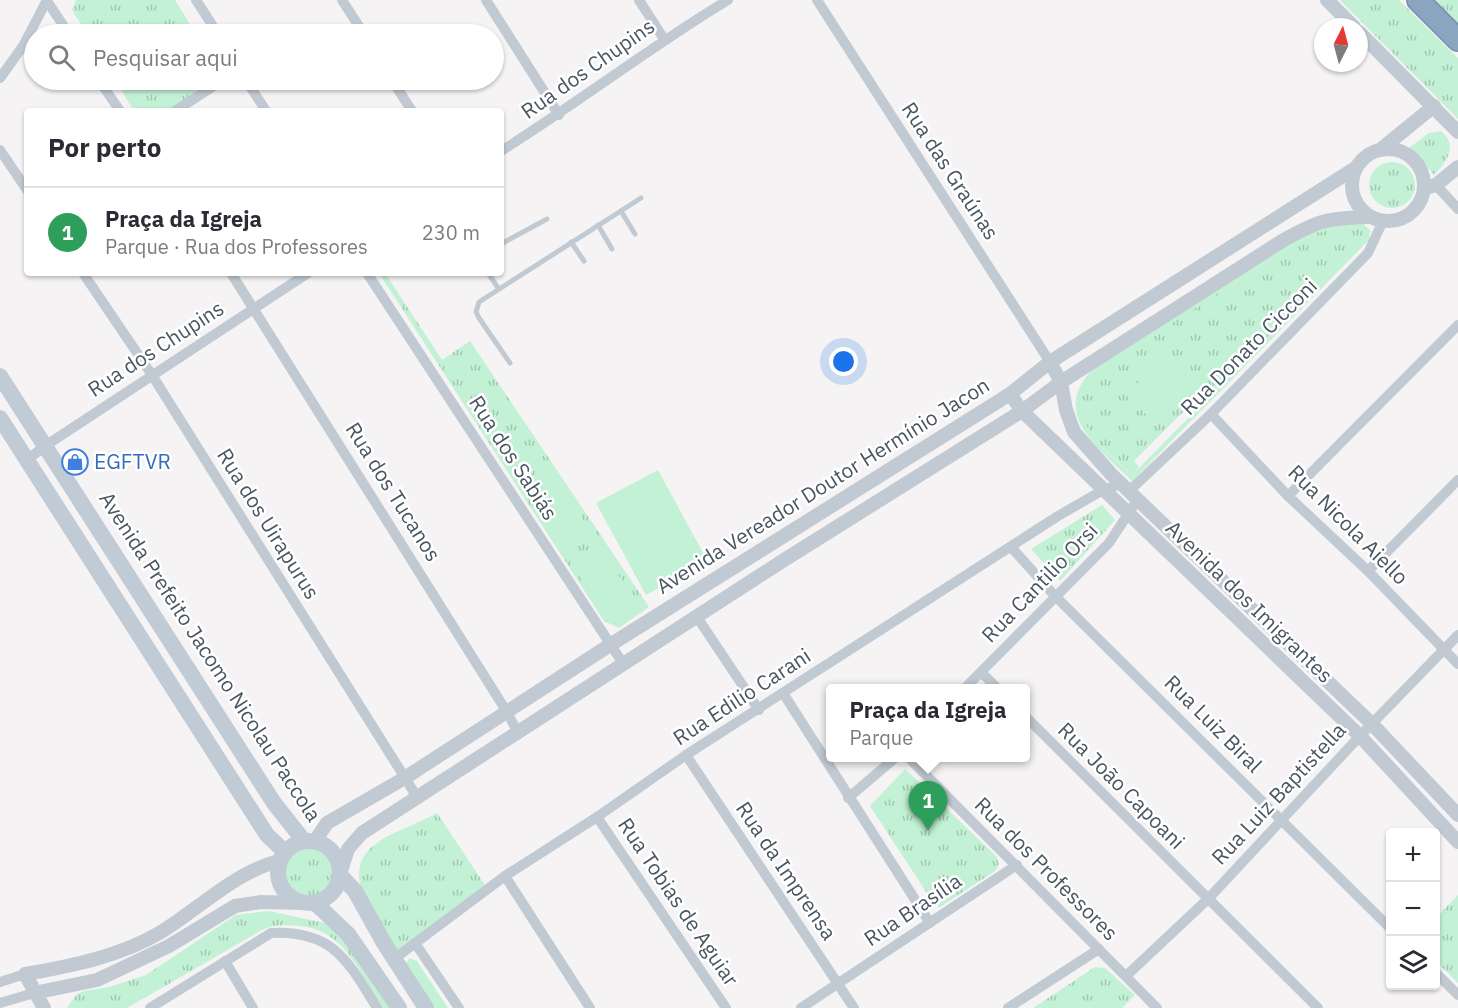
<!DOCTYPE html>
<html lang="pt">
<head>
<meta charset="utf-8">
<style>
	body { margin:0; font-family:"IBM Plex Sans",sans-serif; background:#f7f7f7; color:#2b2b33 }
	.controls { position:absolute; right:18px; bottom:18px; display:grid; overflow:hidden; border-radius:6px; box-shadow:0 2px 4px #0004 }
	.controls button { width:54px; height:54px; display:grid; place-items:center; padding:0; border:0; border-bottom:2px solid #e1e1e2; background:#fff; color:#2b2b33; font:30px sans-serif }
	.compass { position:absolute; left:1314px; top:18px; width:54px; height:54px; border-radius:50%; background:#fff; box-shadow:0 2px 4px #0004; rotate:6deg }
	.you { position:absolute; left:844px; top:362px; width:21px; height:21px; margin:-15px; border:4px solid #fff; border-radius:50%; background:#1a73e8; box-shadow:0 0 0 9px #1a73e833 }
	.badge { display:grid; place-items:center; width:39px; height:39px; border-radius:50%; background:#0b8043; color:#fff; font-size:20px; font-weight:700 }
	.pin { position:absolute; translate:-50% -50px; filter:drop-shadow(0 2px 3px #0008) }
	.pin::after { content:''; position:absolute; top:32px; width:21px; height:18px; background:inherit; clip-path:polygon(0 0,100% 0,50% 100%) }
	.popup { position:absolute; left:826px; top:684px; width:204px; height:78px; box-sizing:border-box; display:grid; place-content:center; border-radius:6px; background:#fff; filter:drop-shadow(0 2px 4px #0005); font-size:20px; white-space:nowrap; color:#7c7c81 }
	.popup b { font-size:22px; color:#2b2b33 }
	.popup::after { content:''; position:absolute; left:50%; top:100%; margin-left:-12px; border:12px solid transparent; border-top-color:#fff }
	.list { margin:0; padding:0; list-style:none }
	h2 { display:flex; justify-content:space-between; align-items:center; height:78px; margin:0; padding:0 24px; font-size:26px }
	h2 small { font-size:20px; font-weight:400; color:#7c7c81 }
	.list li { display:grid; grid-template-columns:39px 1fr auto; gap:18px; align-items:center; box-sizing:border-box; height:90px; padding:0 24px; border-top:2px solid #e1e1e2 }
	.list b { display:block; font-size:22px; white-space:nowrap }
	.list p { margin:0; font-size:20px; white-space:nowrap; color:#7c7c81 }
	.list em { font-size:20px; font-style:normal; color:#7c7c81 }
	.icon { flex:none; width:33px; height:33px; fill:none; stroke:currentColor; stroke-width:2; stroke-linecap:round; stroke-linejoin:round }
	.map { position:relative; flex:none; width:1458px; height:1008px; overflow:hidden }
	.search { position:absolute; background:#fff; box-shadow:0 2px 4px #0004; left:24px; top:24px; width:480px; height:66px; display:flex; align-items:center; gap:15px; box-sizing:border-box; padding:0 21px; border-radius:33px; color:#7c7c81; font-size:22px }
	.panel { position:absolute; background:#fff; box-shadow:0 2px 4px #0004; left:24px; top:108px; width:480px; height:168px; border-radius:6px }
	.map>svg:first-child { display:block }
</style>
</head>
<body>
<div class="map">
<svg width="1458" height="1008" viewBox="0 0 1458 1008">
	<defs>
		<pattern id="grass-tufts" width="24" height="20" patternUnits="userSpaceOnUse" patternTransform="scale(1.5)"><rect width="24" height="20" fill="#c3f1d5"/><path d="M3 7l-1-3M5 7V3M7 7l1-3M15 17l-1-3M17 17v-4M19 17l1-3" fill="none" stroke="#a0c6b0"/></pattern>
	</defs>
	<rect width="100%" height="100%" fill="#f5f3f3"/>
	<g fill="url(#grass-tufts)">
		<path d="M76,0H175L196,34H87L72,10Z"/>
		<path d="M1340,0H1399L1458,58V119Z"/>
		<path d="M1432,0H1458V26Z"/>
		<path d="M115,80H217L167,111H134Z"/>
		<path d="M1441,131C1458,145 1448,161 1434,175L1422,160L1406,150L1429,133Z"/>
		<circle cx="1392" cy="185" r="23"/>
		<path d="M1351,226L1366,232V238L1189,416L1183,412L1134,461L1139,467L1132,475C1104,448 1055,413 1094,373L1291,246L1318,232Z"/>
		<path d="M379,273H385L442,360L470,341L649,607L619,628L604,621Z"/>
		<path d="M1102,505L1115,520L1060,581L1031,549Z"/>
		<path d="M905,769L996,856L999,864L995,871L940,907L934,904L870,806Z"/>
		<path d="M437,813L485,885L396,953C380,925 338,876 372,847C387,833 418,824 437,813Z"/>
		<circle cx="308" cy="872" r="25"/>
		<path d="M1458,895V983L1436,961V918Z"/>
		<path d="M269,911L329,924L337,930L393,1008H382C360,973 344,929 299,926C285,925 275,924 262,930L127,1008H67L76,995L84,991L109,987L146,975L236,915Z"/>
		<path d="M1095,967L1105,968L1135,995L1122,1008H1033Z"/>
	</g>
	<g fill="#c3f1d5" fill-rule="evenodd">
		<path d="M1351,222L1364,225L1370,230L1369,240L1132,481C1101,450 1049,415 1092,370L1289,242L1316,228ZM1351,226L1366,232V238L1132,475C1103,450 1057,410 1095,373L1291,246L1318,232Z"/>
		<path d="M1168,352L1194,377L1152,420L1126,395Z"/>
		<path d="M658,470L708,562L646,595L596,503Z"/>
		<path d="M556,478L588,527L559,545L528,496Z"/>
		<path d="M603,552L636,602L608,620L575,570Z"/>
		<path d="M410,958L417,961L448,1008H431L405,964Z"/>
	</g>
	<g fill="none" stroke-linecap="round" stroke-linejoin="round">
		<g stroke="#7690ad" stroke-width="24">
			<path id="motorway" d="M1418,0L1458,40"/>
		</g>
		<g stroke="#c1cad2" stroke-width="5">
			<path d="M621,211L635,234"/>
			<path d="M598,225L612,249"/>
			<path d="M571,242L584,261"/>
			<path d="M501,244L547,219"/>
			<path d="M488,273L498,288"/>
			<path d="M510,363L479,318L476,312L479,302L641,198"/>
		</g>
		<g stroke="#c1cad2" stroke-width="10">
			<path d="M196,0L218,34"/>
			<path d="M342,0L364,34"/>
			<path d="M486,0L559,115"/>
			<path d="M639,0L664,39"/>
			<path d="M817,0L1050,362"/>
			<path d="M47,1L69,34"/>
			<path d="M0,78L23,46L47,0"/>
			<path d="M99,80L120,111"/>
			<path d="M246,80L266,111"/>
			<path d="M392,80L412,111"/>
			<path d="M175,111L223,80"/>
			<path d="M0,150L27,190"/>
			<path d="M501,151C578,103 650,47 728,0"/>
			<path d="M1436,185L1458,209"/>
			<path d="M83,273L152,375L417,797"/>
			<path d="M231,273L507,712L518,733"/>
			<path d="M367,273L624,665"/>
			<path d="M1211,414L1288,496L1368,571L1458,664"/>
			<path d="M27,460L45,446L308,273"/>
			<path d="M1129,491L1211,414L1368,253L1383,221"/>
			<path d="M1288,496L1458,325"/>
			<path d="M1011,547L1055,596L1390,928"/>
			<path d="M1368,571L1458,480"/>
			<path d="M697,617L759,710"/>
			<path d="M981,672L997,688"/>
			<path d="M965,688L1109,543L1138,499"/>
			<path d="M783,693L930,923"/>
			<path d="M1026,717L1318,1008"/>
			<path d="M686,755L854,1008"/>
			<path d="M909,758L1157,1008"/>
			<path d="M848,798L895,758"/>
			<path d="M597,817L726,1008"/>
			<path d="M505,876L590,1008"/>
			<path d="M415,943L459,1008"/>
			<path d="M394,959L505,876L597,817L686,755L1058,516L1103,490L1121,484"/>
			<path d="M225,961L253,1008"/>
			<path d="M1436,973L1458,995"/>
			<path d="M1126,976L1208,899L1360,736L1458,635"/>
			<path d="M0,982L25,974"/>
			<path d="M0,1003L34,993"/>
			<path d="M150,1008L271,933C333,930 348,961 377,1008"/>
			<path d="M801,1008L1017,865"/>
			<path d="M1008,1008L1099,949"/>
		</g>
		<g stroke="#c1cad2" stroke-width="14">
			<path d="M1327,0L1354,27"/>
			<path d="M1359,32L1458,132"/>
			<circle cx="1388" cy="185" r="36"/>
			<path d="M1380,150L1434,106"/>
			<path d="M1425,188L1436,185L1458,167"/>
			<path d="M1050,362L1061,382L1066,410L1074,432L1111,474L1372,724L1458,815"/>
			<path d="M1010,394L1022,411L1360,736L1458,842"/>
			<path d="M315,841L327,823L403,779L610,645L1010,394L1050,362L1357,167"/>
			<path d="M341,871L348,849L362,833L784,560L1022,411L1061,382L1282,241C1319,220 1327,218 1370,217"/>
			<path d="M34,993L97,980L169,946L235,906L261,902L304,903"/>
			<path d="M44,1008L25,974C72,966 121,956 161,932C200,908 235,872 279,861"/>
		</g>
		<g stroke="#c1cbd6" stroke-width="16">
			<path d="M0,376L274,803L304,841"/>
			<path d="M0,418L267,835L285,852"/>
			<circle cx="309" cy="872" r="31"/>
			<path d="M341,876L355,891L384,943L426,1008"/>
			<path d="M315,903L348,934L399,1008"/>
		</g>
		<use href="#motorway" stroke="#8ba5c1" stroke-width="21"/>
	</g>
	<defs>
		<g id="shop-ring" transform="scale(1.35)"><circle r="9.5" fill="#fff" stroke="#3f7fe0" stroke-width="1.5"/><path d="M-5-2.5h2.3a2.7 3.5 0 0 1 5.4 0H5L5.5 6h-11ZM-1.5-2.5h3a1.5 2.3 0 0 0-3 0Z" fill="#3f7fe0"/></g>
	</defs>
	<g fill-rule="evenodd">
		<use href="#shop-ring" x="75" y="462"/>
	</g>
	<g text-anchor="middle" stroke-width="5" stroke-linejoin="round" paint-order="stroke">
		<g font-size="21" fill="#4a5661" stroke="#fff">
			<text transform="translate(588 69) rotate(-35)" y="7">Rua dos Chupins</text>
			<text transform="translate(950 171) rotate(57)" y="7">Rua das Graúnas</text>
			<text transform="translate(1249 347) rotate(-45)" y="7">Rua Donato Cicconi</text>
			<text transform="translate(156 349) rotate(-33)" y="7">Rua dos Chupins</text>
			<text transform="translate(513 458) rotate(57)" y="7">Rua dos Sabiás</text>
			<text transform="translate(823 486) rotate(-32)" y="7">Avenida Vereador Doutor Hermínio Jacon</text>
			<text transform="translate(393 492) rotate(58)" y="7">Rua dos Tucanos</text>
			<text transform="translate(268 524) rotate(58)" y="7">Rua dos Uirapurus</text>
			<text transform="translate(1348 525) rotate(45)" y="7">Rua Nicola Aiello</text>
			<text transform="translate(1040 583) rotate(-46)" y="7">Rua Cantilio Orsi</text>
			<text transform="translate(1249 602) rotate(44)" y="7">Avenida dos Imigrantes</text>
			<text transform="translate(210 657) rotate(57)" y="7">Avenida Prefeito Jacomo Nicolau Paccola</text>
			<text transform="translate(742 697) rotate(-33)" y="7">Rua Edilio Carani</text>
			<text transform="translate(1213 724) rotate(45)" y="7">Rua Luiz Biral</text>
			<text transform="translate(1121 786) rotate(45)" y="7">Rua João Capoani</text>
			<text transform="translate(1279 794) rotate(-47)" y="7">Rua Luiz Baptistella</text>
			<text transform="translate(1046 869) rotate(45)" y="7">Rua dos Professores</text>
			<text transform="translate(786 871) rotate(56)" y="7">Rua da Imprensa</text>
			<text transform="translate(678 902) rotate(56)" y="7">Rua Tobias de Aguiar</text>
			<text transform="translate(913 910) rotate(-34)" y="7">Rua Brasília</text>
		</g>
		<g font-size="21" fill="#366cbe" stroke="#fff" text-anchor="start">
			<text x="94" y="469">EGFTVR</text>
		</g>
	</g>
</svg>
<div class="controls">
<button>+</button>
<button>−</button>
<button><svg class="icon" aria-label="layers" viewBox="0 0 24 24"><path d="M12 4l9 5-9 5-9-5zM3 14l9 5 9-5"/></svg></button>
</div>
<svg class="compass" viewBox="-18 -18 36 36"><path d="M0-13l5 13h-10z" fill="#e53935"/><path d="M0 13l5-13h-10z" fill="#7c7c81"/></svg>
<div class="you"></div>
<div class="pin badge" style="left:928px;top:831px;background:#2e9e5b">1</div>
<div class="popup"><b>Praça da Igreja</b>Parque</div>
<div class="search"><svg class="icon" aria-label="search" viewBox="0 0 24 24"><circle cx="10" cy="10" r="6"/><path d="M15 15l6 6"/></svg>Pesquisar aqui</div>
<section class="panel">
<h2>Por perto<small></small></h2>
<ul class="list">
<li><span class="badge" style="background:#2e9e5b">1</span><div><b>Praça da Igreja</b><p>Parque · Rua dos Professores</p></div><em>230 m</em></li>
</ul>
</section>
</div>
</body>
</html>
